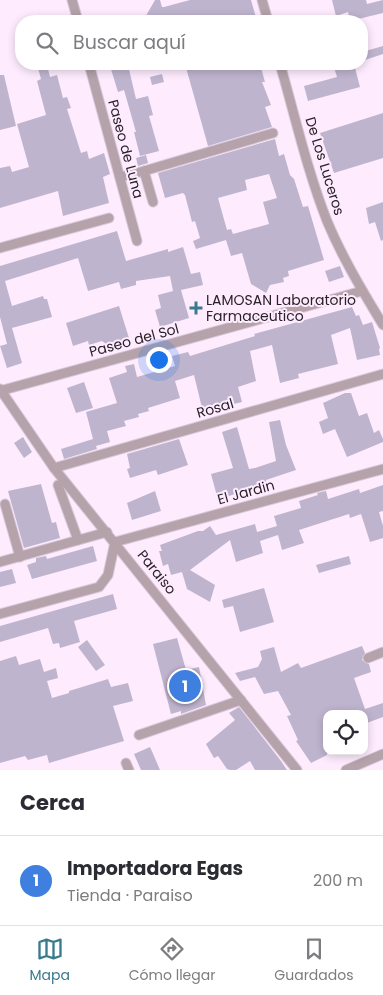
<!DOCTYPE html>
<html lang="es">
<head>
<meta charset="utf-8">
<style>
	body { margin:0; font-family:Poppins,sans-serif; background:#f7f7f7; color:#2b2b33 }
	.controls { position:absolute; right:15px; bottom:15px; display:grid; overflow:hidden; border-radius:10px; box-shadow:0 2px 8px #0003 }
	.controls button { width:45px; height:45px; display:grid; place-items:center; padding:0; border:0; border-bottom:1px solid #e1e1e2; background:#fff; color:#2b2b33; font:25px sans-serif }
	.you { position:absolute; left:158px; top:359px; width:18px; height:18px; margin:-12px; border:4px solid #fff; border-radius:50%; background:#1a73e8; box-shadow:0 0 0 8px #1a73e833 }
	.badge { display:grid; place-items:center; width:32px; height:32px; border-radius:50%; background:#397a8d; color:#fff; font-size:16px; font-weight:700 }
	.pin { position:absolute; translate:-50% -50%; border:2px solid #fff; box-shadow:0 1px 5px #0006 }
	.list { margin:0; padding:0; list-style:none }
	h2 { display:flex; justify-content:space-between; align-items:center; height:65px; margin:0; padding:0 20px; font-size:21px }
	h2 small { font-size:16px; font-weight:400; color:#7c7c81 }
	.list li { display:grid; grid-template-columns:32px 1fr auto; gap:15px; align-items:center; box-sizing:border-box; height:90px; padding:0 20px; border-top:1px solid #e1e1e2 }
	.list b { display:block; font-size:19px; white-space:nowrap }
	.list p { margin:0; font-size:16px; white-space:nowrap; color:#7c7c81 }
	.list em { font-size:16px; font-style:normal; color:#7c7c81 }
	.icon { flex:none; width:28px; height:28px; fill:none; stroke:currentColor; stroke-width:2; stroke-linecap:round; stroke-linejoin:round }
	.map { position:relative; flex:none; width:383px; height:770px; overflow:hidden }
	.search { position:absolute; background:#fff; box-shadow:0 2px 8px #0003; left:15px; right:15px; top:15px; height:55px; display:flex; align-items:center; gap:12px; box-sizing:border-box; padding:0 18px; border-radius:20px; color:#7c7c81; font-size:19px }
	.sheet { height:155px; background:#fff }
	nav { display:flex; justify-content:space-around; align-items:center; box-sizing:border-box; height:70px; border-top:1px solid #e1e1e2; background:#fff; font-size:14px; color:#7c7c81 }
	nav a { display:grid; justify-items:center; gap:2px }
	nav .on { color:#397a8d }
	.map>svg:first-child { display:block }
</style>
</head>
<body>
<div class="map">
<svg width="383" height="770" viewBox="0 0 383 770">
	<rect width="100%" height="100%" fill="#feecfe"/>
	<g fill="#bfb4ce" fill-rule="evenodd">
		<path d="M155,0H160L162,7H164L190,0H251L257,21H143Z"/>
		<path d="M332,0H366L367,4L383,0V13L350,21L348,12L336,16Z"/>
		<path d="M383,46V54L362,61V52Z"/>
		<path d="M117,64L128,65L136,99L148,96L153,115L149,116L159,151L140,156L134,132H136L124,90L118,92L110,66Z"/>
		<path d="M185,64H260L265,82H262L271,105L265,107L272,127L208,146Z"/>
		<path d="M333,64H354L360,87L308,101L304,86L337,77Z"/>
		<path d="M47,65L50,77L57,75L63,98L67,97L71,108L67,109L81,153L87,151L89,159L104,153L110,174L103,177L109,203L63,216L58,191L0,208V168L10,166L12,172L29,167L17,124L46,115L37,81L41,79L38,68Z"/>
		<path d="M162,74L164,82L152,85L150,77Z"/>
		<path d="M0,75H4L16,126L0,130Z"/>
		<path d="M383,113V158L334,173L320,133Z"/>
		<path d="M275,139L279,156L284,154L290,175L294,179L303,207L308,206L324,260L288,271L289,276L283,278L284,282L270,285L266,293L251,284L242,253L231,256L226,240L196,249L193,241L200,238L195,221L192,222L185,195L183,193L165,198L158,173ZM269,174L277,198L263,202L269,224L233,234L231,229L227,230L218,198L247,190L245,180Z"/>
		<path d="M146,155L148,163L138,166L136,158Z"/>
		<path d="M383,202V240L381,241L375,222L369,224L366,208Z"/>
		<path d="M117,231L126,261L168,249V252L183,247L191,274L200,272L203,285L181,290L189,318L160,327L155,310L161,308L158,295L173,291L170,276L136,281V285L121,289L119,282L88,291L78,258L5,281L12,306L43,296L44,299H47L52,317L12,328L22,363L7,368L0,346L7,344L0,317V266Z"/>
		<path d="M340,266L344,277L329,282L325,271Z"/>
		<path d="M119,306L129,338L106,344L102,341L89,345L88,341L73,346L66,323Z"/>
		<path d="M352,307L356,316L359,315L363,325L372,322L380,348L379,349L380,355L357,360L350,328L331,335L338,364L298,374L299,378L280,383L272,345L250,351L256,381L238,387L242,402L217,408L216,404L202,408L194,375L175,381L180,398L148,408L149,411L138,414L139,417L124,421L126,426L107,431L110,442L96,446L97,449L64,459L61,449L93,439L86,412L117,403L109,378L127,372L125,366L134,364L137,377L175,366L172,356L188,352L190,356L255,336L254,334Z"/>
		<path d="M84,382L93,408L76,413L67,388Z"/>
		<path d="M345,393H351L359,416L367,413L374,433L379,430L383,439V442L347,457L335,429L323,434L319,422L328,418L323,403Z"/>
		<path d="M280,420L286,445L296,470L266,480L267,485L254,489V487L218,500L211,474L233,468L222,432L237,427L249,469L255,468L276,461L269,422Z"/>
		<path d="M23,437L32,452L24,458L14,443Z"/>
		<path d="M179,439L188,465L158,475L156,470L130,478L127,469L130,468L127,454Z"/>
		<path d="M41,484L52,523L56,522L60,538L24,548L8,491Z"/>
		<path d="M383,485V511L379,512L383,526V538L370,542L361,514L350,518L349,514L299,530L304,543L282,550L278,535L260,541L263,553L236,562L230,540L190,570L215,585L210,602L187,589L182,572L171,575L168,564L163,566L159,551H162L160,545L198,531H203L210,526L216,535L255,524L257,532L277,526L274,516L301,508L299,501L318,495L317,493L326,491L328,499L359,489L360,493Z"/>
		<path d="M155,491L161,511L132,520L127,503Z"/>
		<path d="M93,546L97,561L32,579L27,565L36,562V558L46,556L47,559Z"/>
		<path d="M349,556L351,564L319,573L316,565Z"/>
		<path d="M12,569L16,583L0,587V572Z"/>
		<path d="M264,588L274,622L240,632L233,606L224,608L222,600Z"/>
		<path d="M113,594L117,609L74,621L80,642L60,648L59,643L53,644L48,628L0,642V626Z"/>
		<path d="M177,638L186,670L199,667L206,705L181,714V711L171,714L153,644Z"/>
		<path d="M87,640L105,665L96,671L78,647Z"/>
		<path d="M362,646L365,653L362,660L369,664L371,672L354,678L365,709L383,703V717L364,724V714H327V755L311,763L296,741L298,740L287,716L291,715L278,691L264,694L255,677L240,681L235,673L258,667L262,659L260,651L274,647L281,672L298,663L301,668Z"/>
		<path d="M16,656L19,665L40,659L44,672L56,668L58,678L47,681L52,698L69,693V691L108,679L111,687L128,683L133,701L113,706L124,741L49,763L47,755L28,760L25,756L0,763V661Z"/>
		<path d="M239,707L281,761L287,770H255L250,761L236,770H230L227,769L218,756L214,758L206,744L235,720L229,713Z"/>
		<path d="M150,747L154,756L160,770H141L134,754Z"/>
	</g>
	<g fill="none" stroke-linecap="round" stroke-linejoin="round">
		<g stroke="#d8c8d8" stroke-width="11">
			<g id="street">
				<path d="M72,0L78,21"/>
				<path d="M262,0L268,21"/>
				<path d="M89,64L137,241"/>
				<path d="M280,64C295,116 307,170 327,221C342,257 363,292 383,325"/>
				<path d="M144,171L273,133"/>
				<path d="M120,177L144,171L153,202"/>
				<path d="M0,248L109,218"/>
				<path d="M0,389L54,468L297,770"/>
				<path d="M0,391L362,291"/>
				<path d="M54,468L383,374"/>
				<path d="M58,485L78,540"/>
				<path d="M5,504L20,557"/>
				<path d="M0,562L107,532"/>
				<path d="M0,614L99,587L108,575L115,542L383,469"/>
				<path d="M368,658L383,652"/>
				<path d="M139,735L241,700"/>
				<path d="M126,763L129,770"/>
				<path d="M346,770L383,754"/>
			</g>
		</g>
		<use href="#street" stroke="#b5a2ab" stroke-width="9"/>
	</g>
	<path fill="#397a8d" stroke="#feecfe" stroke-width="2" d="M193.5 300.5h5v5h5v5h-5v5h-5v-5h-5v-5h5z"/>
	<g text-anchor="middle" stroke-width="4" stroke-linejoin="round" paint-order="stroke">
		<g font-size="14" fill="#2a222a" stroke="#feecfe">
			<text transform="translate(126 149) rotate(75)" y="5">Paseo de Luna</text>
			<text transform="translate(325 166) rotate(73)" y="5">De Los Luceros</text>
			<text transform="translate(134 340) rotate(-15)" y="5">Paseo del Sol</text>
			<text transform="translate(215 408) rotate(-16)" y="5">Rosal</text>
			<text transform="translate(246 492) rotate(-15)" y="5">El Jardin</text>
			<text transform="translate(157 572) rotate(51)" y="5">Paraiso</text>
		</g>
		<g font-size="14" fill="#2a222a" stroke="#feecfe" text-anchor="start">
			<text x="206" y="305">LAMOSAN Laboratorio<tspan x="206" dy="16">Farmaceutico</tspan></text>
		</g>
	</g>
</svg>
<div class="controls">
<button><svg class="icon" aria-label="locate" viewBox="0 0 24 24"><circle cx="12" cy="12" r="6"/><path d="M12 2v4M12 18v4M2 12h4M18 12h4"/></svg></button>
</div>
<div class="you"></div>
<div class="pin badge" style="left:185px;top:686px;background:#3f7fe0">1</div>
<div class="search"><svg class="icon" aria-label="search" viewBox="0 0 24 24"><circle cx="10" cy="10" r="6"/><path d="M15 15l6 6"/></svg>Buscar aquí</div>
</div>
<section class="sheet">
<h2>Cerca<small></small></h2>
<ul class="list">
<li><span class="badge" style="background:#3f7fe0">1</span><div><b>Importadora Egas</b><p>Tienda · Paraiso</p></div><em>200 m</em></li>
</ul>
</section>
<nav>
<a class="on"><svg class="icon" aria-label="map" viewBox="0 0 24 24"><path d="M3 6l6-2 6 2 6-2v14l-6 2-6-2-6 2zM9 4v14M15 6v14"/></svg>Mapa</a>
<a><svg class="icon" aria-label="directions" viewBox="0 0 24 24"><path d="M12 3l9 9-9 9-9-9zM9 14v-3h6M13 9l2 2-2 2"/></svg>Cómo llegar</a>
<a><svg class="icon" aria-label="saved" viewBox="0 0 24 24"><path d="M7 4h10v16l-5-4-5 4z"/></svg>Guardados</a>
</nav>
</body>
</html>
